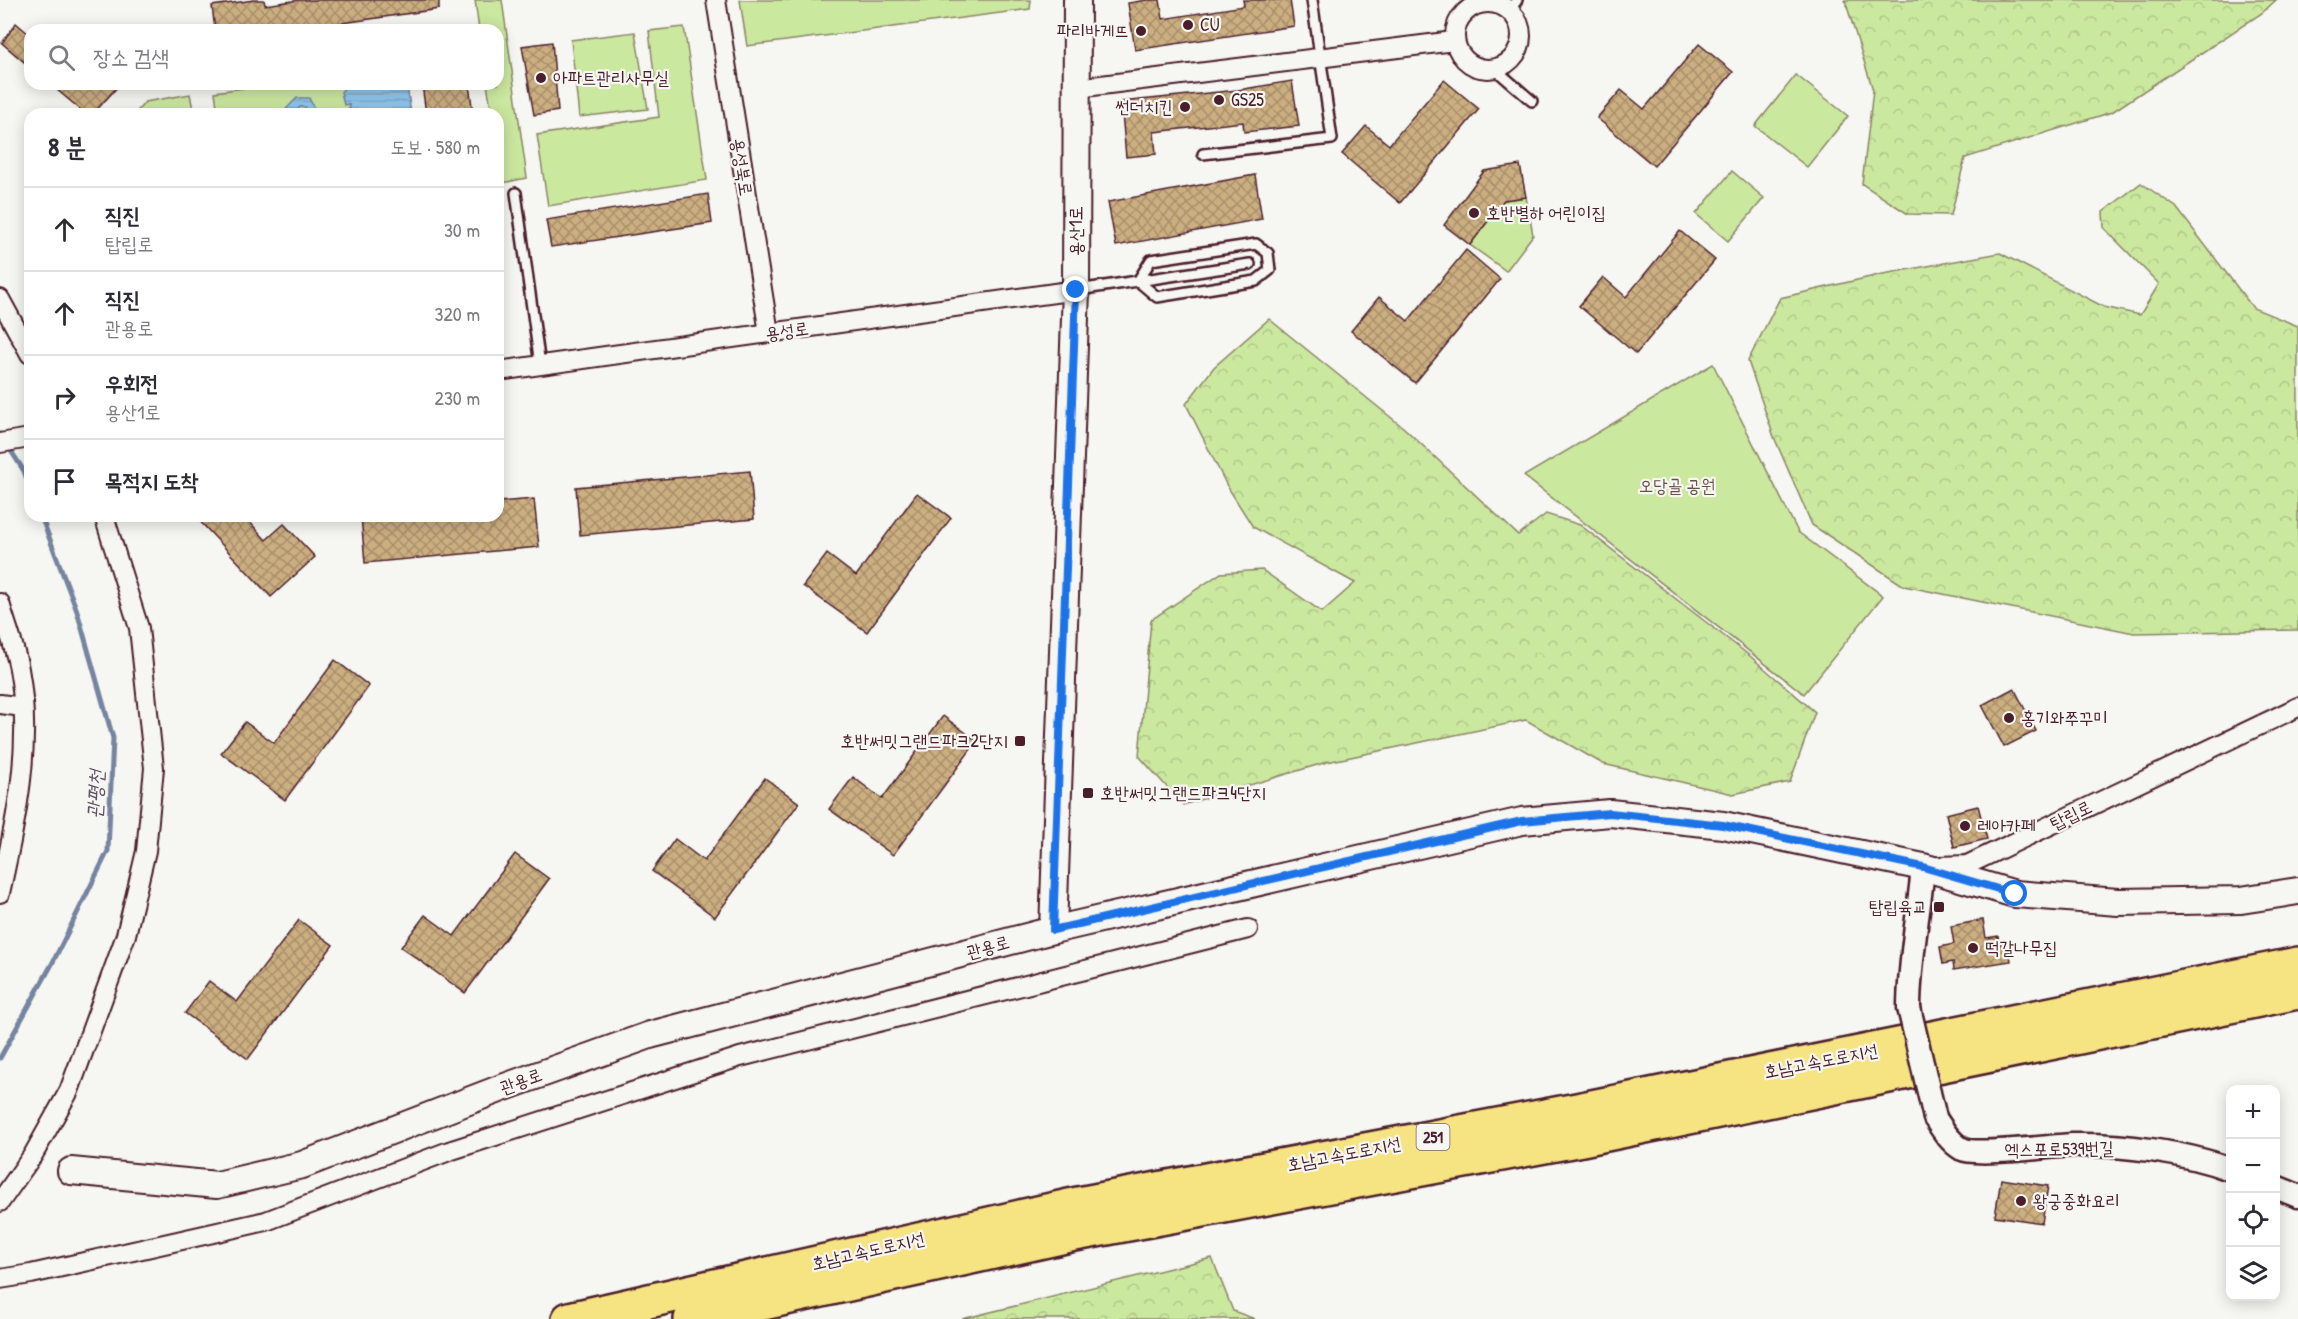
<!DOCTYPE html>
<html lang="ko">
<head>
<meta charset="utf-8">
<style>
	body { margin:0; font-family:"Patrick Hand","Poor Story",sans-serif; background:#f2f2f3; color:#2b2b33 }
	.controls { position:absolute; right:18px; bottom:18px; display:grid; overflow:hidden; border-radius:12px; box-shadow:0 3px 15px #0003 }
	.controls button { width:54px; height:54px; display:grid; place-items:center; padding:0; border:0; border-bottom:2px solid #e1e1e2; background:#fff; color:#2b2b33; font:30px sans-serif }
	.stop { position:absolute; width:18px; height:18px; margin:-14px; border:4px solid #1a73e8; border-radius:50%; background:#fff }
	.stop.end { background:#1a73e8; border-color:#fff; box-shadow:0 2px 6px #0008 }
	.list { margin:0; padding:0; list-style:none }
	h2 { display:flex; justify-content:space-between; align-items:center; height:78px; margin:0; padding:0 24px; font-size:26px }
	h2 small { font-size:20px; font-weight:400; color:#7c7c81 }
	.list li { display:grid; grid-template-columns:39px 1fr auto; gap:18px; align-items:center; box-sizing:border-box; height:84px; padding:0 24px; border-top:2px solid #e1e1e2 }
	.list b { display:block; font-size:22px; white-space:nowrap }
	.list p { margin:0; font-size:20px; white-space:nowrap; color:#7c7c81 }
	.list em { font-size:20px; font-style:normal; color:#7c7c81 }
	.icon { flex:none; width:33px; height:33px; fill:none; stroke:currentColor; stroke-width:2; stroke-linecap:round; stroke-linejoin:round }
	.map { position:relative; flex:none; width:2298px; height:1319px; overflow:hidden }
	.search { position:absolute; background:#fff; box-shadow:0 3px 15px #0003; left:24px; top:24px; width:480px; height:66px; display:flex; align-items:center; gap:15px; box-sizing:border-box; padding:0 21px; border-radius:18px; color:#7c7c81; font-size:22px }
	.panel { position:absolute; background:#fff; box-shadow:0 3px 15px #0003; left:24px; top:108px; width:480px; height:414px; border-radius:18px }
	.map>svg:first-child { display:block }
</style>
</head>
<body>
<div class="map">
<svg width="2298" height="1319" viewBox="0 0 2298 1319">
	<defs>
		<pattern id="forest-crowns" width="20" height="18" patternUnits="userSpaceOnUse" patternTransform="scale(1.5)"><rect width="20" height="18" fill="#cbe89f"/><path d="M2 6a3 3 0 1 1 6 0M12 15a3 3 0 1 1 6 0" fill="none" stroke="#b0c789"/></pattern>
		<pattern id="water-rules" width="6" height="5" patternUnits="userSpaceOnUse" patternTransform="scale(1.5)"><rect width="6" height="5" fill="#90c8ef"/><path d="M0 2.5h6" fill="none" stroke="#7eabcd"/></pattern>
		<pattern id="building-cross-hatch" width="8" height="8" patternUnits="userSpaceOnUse" patternTransform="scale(1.5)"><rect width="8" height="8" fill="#ccaf81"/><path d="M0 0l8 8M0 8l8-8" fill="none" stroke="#a88e6a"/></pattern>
	</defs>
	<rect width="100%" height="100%" fill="#f6f6f2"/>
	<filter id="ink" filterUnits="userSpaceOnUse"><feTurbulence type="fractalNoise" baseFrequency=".0167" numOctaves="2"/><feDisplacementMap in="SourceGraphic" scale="12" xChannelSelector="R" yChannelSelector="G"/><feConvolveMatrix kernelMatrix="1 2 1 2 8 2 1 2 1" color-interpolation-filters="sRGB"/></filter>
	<g filter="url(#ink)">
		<g fill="url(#forest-crowns)" stroke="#8a8465" stroke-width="1.5">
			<path d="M1845,0H2276L2262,13L2112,112L1965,158L1951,215L1908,214L1862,184L1873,90Z"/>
			<path d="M2141,183L2176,207L2253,308L2298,326V630L2134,633L1904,586L1812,525L1774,437L1748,361L1780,298L1883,274L2000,253L2104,307L2140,315L2159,284L2104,228L2103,212Z"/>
			<path d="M1269,319L1404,428L1518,535L1546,514L1580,525L1750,656L1815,712L1790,782L1733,794L1603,764L1526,720L1327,762L1183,805L1139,756L1151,620L1221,573L1262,570L1322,612L1355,583L1253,527L1227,486L1186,404L1214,367Z"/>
			<path d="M1212,1258L1233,1311L1255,1319H962Z"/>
		</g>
		<g fill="#cbe89f" stroke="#8a8465" stroke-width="1.5">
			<path d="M475,0H502L527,178L502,183L498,158V114H492L487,84H498V30H479Z"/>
			<path d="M740,0H1031L1030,9L747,46Z"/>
			<path d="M684,27L707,180L548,206L537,135L659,117L649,31Z"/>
			<path d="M635,32L648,109L579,117L571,40Z"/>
			<path d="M1796,75L1848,116L1807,167L1755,126Z"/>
			<path d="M271,84H403L408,114H218L215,92Z"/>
			<path d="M190,94L194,114H135L145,102Z"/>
			<path d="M1732,171L1764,198L1728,241L1696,214Z"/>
			<path d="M1526,197L1533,235L1506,271L1470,245L1504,200Z"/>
			<path d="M1713,364L1798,532L1883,596L1804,694L1524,476Z"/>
		</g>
		<path fill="url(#water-rules)" stroke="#7484a1" stroke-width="1.5" d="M348,84H367L374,88L380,84L407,86L411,114H309L305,107H300L296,113L285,110L297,98H309L315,110L327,113L350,109L349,104L344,105L341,92Z"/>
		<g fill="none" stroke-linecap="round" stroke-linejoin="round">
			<g stroke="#7484a1" stroke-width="5">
				<path d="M0,434L24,471L30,488"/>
				<path d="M0,1058L52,964L108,851L113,738L77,611L41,516"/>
			</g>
		</g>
		<g fill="url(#building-cross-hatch)" stroke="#4a1f2b" stroke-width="1.5">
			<path d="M254,0H264L265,5L300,0H439V9L294,30H215L212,6Z"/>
			<path d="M1147,0H1160L1163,19L1244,6L1243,0H1290L1294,26L1135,50L1128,3Z"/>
			<path d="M16,23L30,35V67L2,43Z"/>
			<path d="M552,42L558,111L534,115L522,46Z"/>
			<path d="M1699,44L1733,72L1654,166L1597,118L1621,90L1644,109Z"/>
			<path d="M1444,80L1479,109L1400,203L1342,154L1366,126L1389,145Z"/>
			<path d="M1292,81L1299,126L1244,132L1243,122L1154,132L1156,154L1126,157L1121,102L1238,90Z"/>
			<path d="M50,84H120L93,114H86Z"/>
			<path d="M422,84H469L473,114H426Z"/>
			<path d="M1520,165L1526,197L1504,200L1470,245L1444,225L1484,171Z"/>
			<path d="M1255,175L1262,219L1116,246L1108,202Z"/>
			<path d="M708,194L712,223L551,247L546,220Z"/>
			<path d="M1680,231L1715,260L1636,354L1579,306L1603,277L1626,297Z"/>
			<path d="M1466,250L1500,279L1415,383L1351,331L1379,297L1408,321Z"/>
			<path d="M750,471L754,519L580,535L576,487Z"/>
			<path d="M917,493L951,518L867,632L803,586L827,554L856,576Z"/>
			<path d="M534,499L539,547L365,563L361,516H498V502Z"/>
			<path d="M195,516H244L266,540L284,524L315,557L271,597Z"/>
			<path d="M335,660L369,686L285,800L221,753L245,722L274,743Z"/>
			<path d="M2014,688L2036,731L2004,747L1982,705Z"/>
			<path d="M943,716L977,741L893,855L829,809L853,777L882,799Z"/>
			<path d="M765,778L799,803L715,917L652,871L675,839L704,861Z"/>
			<path d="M1978,806L1987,839L1954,847L1946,814Z"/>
			<path d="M515,854L549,879L465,993L401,947L425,915L454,936Z"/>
			<path d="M299,920L333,945L248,1059L185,1013L209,981L237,1002Z"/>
			<path d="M1983,920L1986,938L1998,936L1999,944L2008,943L2011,961L1954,970L1953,962L1943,964L1940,947L1954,944L1951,926Z"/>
			<path d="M2001,1179L2048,1186L2042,1223L1995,1216Z"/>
		</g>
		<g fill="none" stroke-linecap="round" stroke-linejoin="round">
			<g stroke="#4a1f2b" stroke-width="14">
				<g id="service">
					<path d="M1509,11L1517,0"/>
					<path d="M1495,69L1532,101"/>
					<path d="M1203,154L1332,139L1312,0"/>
					<path d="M516,193L540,365"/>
					<path d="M1256,244L1268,253L1270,270L1256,281L1157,297L1138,281L1151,260Z"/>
					<path d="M1078,290L1250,264"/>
				</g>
			</g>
			<g stroke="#4a1f2b" stroke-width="22">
				<g id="minor">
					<path d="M716,0L769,333"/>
					<circle cx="1488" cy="36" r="33"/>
					<path d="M1077,88L1454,41"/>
					<path d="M0,299L30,354"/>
					<path d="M498,371L1076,290"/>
					<path d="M0,443L30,438"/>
					<path d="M0,603C6,625 15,647 19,669C33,744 16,821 0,893"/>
					<path d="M0,704L23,707"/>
					<path d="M1939,866L1967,865L2298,707"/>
					<path d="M0,1202L33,1155L69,1091L126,935L146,851L154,768L139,628L104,516"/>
					<path d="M0,1279L31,1274L266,1221L449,1151L740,1057L1248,929"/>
				</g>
			</g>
			<g stroke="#4a1f2b" stroke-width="27">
				<g id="tertiary">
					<path d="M1909,1008C1909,961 1919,914 1923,867"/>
					<path d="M1935,1118C1942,1129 1950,1142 1962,1149C1976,1156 2051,1146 2072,1145C2121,1144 2185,1152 2230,1169"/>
					<path d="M2276,1187L2298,1196"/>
				</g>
			</g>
			<g stroke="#4a1f2b" stroke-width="30">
				<g id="secondary">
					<path d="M1053,930L1076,290L1077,0"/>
					<path d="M71,1171L217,1185L302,1165L502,1088L650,1035L1053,930L1522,821L1610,813L1723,825L1923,867L2015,894L2118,902L2241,900L2298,891"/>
				</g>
			</g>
			<g stroke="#4a1f2b" stroke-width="38">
				<g id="motorway">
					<path d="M569,1319L1073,1205L1577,1110L2298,964"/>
					<path d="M691,1319L1075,1234L1582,1139L2298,992"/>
				</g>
			</g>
			<use href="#service" stroke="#f6f6f2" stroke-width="9"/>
			<use href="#minor" stroke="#f6f6f2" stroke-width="18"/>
			<use href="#tertiary" stroke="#f6f6f2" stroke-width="22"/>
			<use href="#secondary" stroke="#f6f6f2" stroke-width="26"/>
			<use href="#motorway" stroke="#f6e381" stroke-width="33"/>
			<g stroke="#4a1f2b" stroke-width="27" stroke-linecap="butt">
				<path id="tertiary-bridge" d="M1909,1008L1935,1118"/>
			</g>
			<use href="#tertiary-bridge" stroke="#f6f6f2" stroke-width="22"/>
		</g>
	</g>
	<g fill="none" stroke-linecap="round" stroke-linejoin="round" filter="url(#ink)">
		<path stroke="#1a73e8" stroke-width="8" d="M1076,290L1053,930L1522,821L1610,813L1723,825L1923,867L2015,894"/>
	</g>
	<g fill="#4a1f2b" stroke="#f6f6f2" stroke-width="2">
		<circle cx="1188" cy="25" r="6"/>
		<circle cx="1141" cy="31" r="6"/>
		<circle cx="541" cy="78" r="6"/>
		<circle cx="1219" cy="100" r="6"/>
		<circle cx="1185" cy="107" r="6"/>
		<circle cx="1474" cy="213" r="6"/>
		<circle cx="2009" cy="718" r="6"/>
		<rect x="1014" y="735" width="12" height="12" rx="3"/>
		<rect x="1082" y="787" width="12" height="12" rx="3"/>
		<circle cx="1965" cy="826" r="6"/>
		<rect x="1933" y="901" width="12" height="12" rx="3"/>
		<circle cx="1973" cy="948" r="6"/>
		<circle cx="2021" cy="1201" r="6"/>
	</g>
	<g text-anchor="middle" stroke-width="4.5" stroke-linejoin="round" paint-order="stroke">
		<rect fill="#f6f6f2" stroke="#7e6067" stroke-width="1.5" x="1416.5" y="1124" width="33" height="26" rx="4.5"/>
		<g font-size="16" font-weight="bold" fill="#4a1f2b">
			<text x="1433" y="1143">251</text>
		</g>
		<g font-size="18" fill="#4a1f2b" stroke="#f6f6f2" text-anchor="start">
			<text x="1200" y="31">CU</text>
			<text x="1129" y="37" text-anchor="end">파리바게뜨</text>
			<text x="553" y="84">아파트관리사무실</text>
			<text x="1231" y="106">GS25</text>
			<text x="1173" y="113" text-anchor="end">썬더치킨</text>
			<text x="1486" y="219">호반별하 어린이집</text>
			<text x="2021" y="724">홍기와쭈꾸미</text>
			<text x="1008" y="747" text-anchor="end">호반써밋그랜드파크2단지</text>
			<text x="1100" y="799">호반써밋그랜드파크4단지</text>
			<text x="1977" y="832">레아카페</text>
			<text x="1927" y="913" text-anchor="end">탑립육교</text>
			<text x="1985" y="954">떡갈나무집</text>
			<text x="2033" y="1207">왕궁중화요리</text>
		</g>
		<g font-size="18" fill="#4a1f2b" stroke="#f6f6f2">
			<text transform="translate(742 167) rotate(81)" y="6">용성북로</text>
			<text transform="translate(1076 231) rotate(-90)" y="6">용산1로</text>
			<text transform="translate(787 331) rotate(-8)" y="6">용성로</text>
			<text transform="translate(2071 815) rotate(-26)" y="6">탑립로</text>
			<text transform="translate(988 947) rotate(-15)" y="6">관용로</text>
			<text transform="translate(1821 1061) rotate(-11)" y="6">호남고속도로지선</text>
			<text transform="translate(521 1081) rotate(-20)" y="6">관용로</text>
			<text transform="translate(2059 1149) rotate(-1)" y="6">엑스포로539번길</text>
			<text transform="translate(1344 1154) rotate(-11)" y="6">호남고속도로지선</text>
			<text transform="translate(868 1251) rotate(-13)" y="6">호남고속도로지선</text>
		</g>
		<g font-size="18" fill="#6a5148" stroke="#f6f6f2">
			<text x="1677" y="492">오당골 공원</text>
		</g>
		<g font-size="20" font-style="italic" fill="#5f5266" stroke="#f6f6f2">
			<text transform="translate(95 794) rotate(-87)" y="7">관평천</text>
		</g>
	</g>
</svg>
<div class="controls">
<button>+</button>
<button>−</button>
<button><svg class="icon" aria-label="locate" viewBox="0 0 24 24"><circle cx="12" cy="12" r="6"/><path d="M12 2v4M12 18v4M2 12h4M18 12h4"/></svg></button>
<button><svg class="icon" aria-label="layers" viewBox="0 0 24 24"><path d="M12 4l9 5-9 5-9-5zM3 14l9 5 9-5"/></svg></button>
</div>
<div class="stop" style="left:2015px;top:894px"></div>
<div class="stop end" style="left:1076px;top:290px"></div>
<div class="search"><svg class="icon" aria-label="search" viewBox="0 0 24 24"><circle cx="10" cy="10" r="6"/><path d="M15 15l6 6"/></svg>장소 검색</div>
<section class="panel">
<h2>8 분<small>도보 · 580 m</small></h2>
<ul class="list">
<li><svg class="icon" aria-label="ahead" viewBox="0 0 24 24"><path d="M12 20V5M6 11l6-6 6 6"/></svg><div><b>직진</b><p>탑립로</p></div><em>30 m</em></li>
<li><svg class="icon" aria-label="ahead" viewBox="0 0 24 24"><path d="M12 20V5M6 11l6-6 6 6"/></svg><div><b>직진</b><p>관용로</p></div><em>320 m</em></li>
<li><svg class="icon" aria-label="right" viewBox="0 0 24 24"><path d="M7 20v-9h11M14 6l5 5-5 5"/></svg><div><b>우회전</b><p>용산1로</p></div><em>230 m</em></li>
<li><svg class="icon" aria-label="arrive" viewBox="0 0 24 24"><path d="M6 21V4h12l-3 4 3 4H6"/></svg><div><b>목적지 도착</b></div></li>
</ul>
</section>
</div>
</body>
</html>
